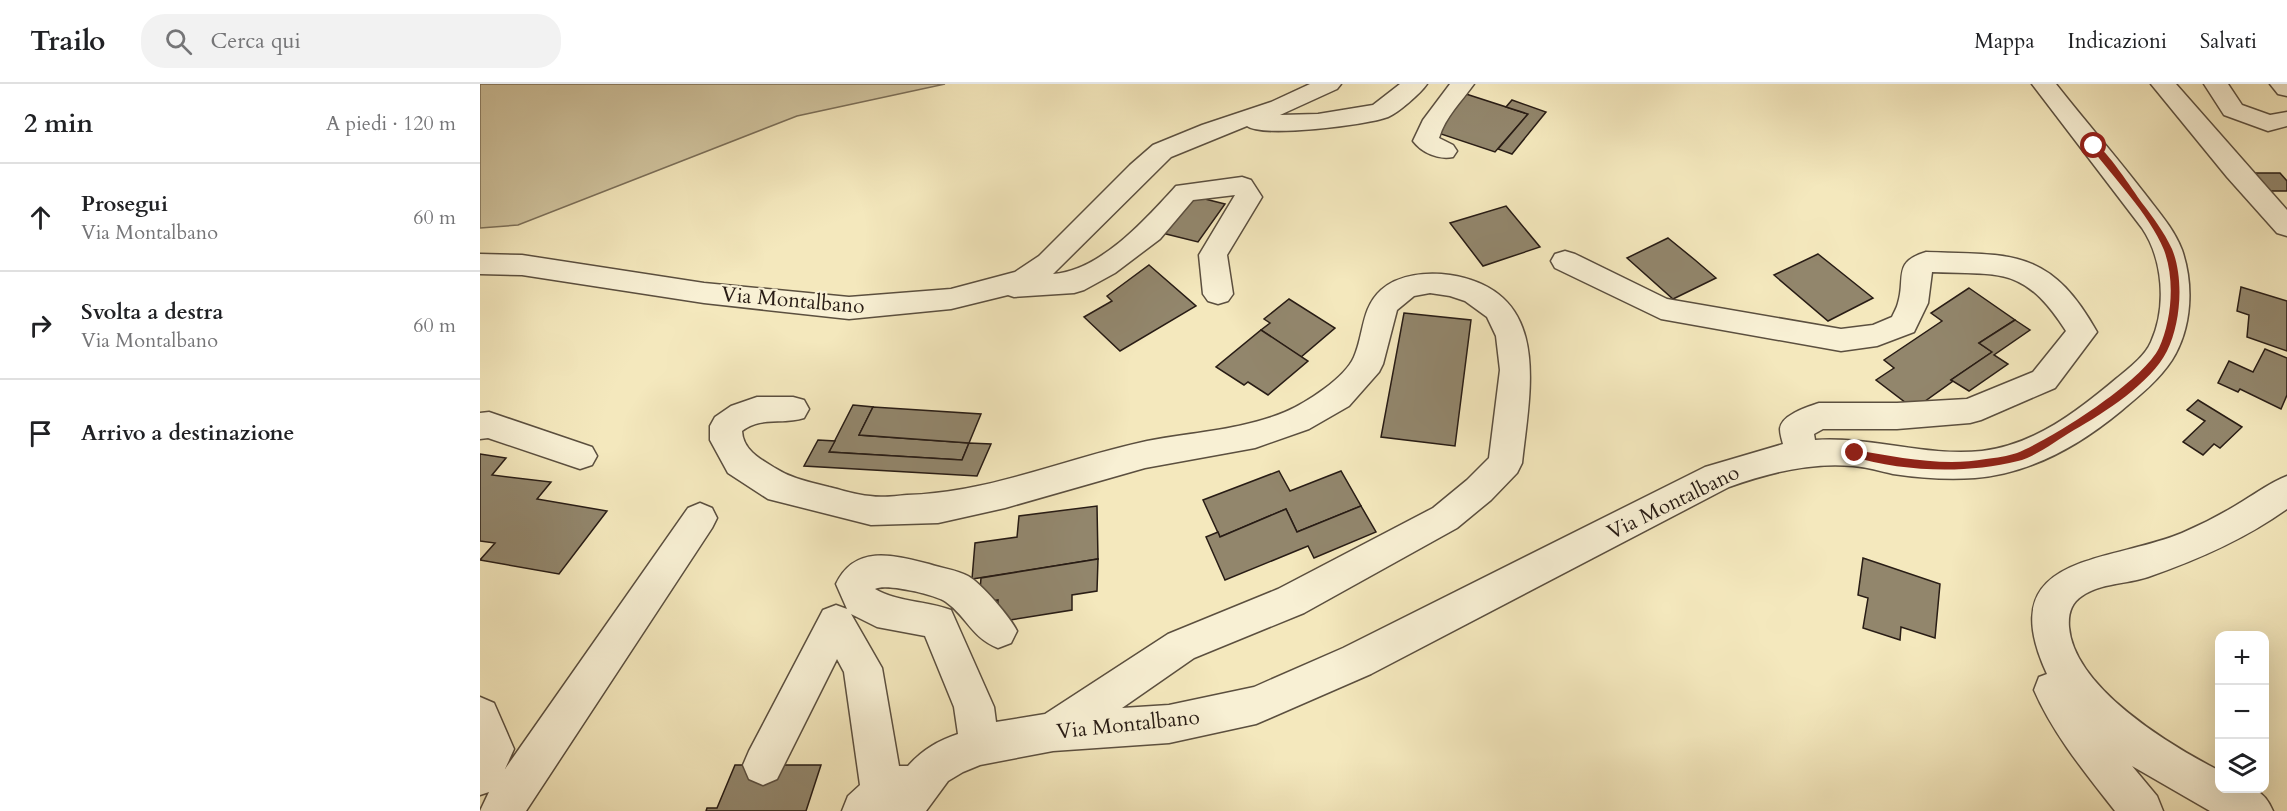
<!DOCTYPE html>
<html lang="it">
<head>
<meta charset="utf-8">
<style>
	body { margin:0; font-family:Cardo,serif; background:#f2f2f2; color:#202124 }
	.controls { position:absolute; right:18px; bottom:18px; display:grid; overflow:hidden; border-radius:12px; box-shadow:0 6px 24px #0002 }
	.controls button { width:54px; height:54px; display:grid; place-items:center; padding:0; border:0; border-bottom:2px solid #e0e0e0; background:#fff; color:#202124; font:30px sans-serif }
	.stop { position:absolute; width:18px; height:18px; margin:-14px; border:4px solid #8f2418; border-radius:50%; background:#fff }
	.stop.end { background:#8f2418; border-color:#fff; box-shadow:0 2px 6px #0008 }
	.list { margin:0; padding:0; list-style:none }
	h2 { display:flex; justify-content:space-between; align-items:center; height:78px; margin:0; padding:0 24px; font-size:26px }
	h2 small { font-size:20px; font-weight:400; color:#757577 }
	.list li { display:grid; grid-template-columns:39px 1fr auto; gap:18px; align-items:center; box-sizing:border-box; height:108px; padding:0 24px; border-top:2px solid #e0e0e0 }
	.list b { display:block; font-size:22px; white-space:nowrap }
	.list p { margin:0; font-size:20px; white-space:nowrap; color:#757577 }
	.list em { font-size:20px; font-style:normal; color:#757577 }
	.icon { flex:none; width:33px; height:33px; fill:none; stroke:currentColor; stroke-width:2; stroke-linecap:round; stroke-linejoin:round }
	.map { position:relative; flex:none; width:1807px; height:727px; overflow:hidden }
	header { display:flex; align-items:center; gap:36px; box-sizing:border-box; height:84px; padding:0 30px; background:#fff; border-bottom:2px solid #e0e0e0 }
	header strong { font-size:28px }
	nav { display:flex; gap:33px; margin-inline-start:auto; font-size:21px }
	.search { width:420px; height:54px; background:#f2f2f2; display:flex; align-items:center; gap:15px; box-sizing:border-box; padding:0 21px; border-radius:24px; color:#757577; font-size:22px }
	main { display:flex }
	aside { flex:1; background:#fff }
	.map>svg:first-child { display:block }
</style>
</head>
<body>
<header>
<strong>Trailo</strong>
<div class="search"><svg class="icon" aria-label="search" viewBox="0 0 24 24"><circle cx="10" cy="10" r="6"/><path d="M15 15l6 6"/></svg>Cerca qui</div>
<nav><a>Mappa</a><a>Indicazioni</a><a>Salvati</a></nav>
</header>
<main>
<aside>
<h2>2 min<small>A piedi · 120 m</small></h2>
<ul class="list">
<li><svg class="icon" aria-label="ahead" viewBox="0 0 24 24"><path d="M12 20V5M6 11l6-6 6 6"/></svg><div><b>Prosegui</b><p>Via Montalbano</p></div><em>60 m</em></li>
<li><svg class="icon" aria-label="right" viewBox="0 0 24 24"><path d="M7 20v-9h11M14 6l5 5-5 5"/></svg><div><b>Svolta a destra</b><p>Via Montalbano</p></div><em>60 m</em></li>
<li><svg class="icon" aria-label="arrive" viewBox="0 0 24 24"><path d="M6 21V4h12l-3 4 3 4H6"/></svg><div><b>Arrivo a destinazione</b></div></li>
</ul>
</aside>
<div class="map">
<svg width="1807" height="727" viewBox="0 0 1807 727">
	<rect width="100%" height="100%" fill="#f4e8bd"/>
	<filter id="stains"><feTurbulence type="fractalNoise" baseFrequency=".00333" numOctaves="4"/><feColorMatrix values="0 0 0 0 .2 0 0 0 0 .09 0 0 0 0 .02 0 0 0 .5 -.17"/></filter>
	<radialGradient id="worn" r=".72"><stop offset=".6" stop-color="#630" stop-opacity="0"/><stop offset="1" stop-color="#630" stop-opacity=".3"/></radialGradient>
	<path fill="#d1c5a0" stroke="#7c705a" stroke-width="1.5" d="M0,0H465L317,32L38,141L0,144Z"/>
	<g fill="#92866c" stroke="#281c15" stroke-width="1.5">
		<path d="M986,10L1048,30L1015,68L952,47Z"/>
		<path d="M1032,16L1066,28L1032,70L1018,65L1048,30L1026,23Z"/>
		<path d="M1773,89H1800L1807,97V107H1788Z"/>
		<path d="M709,111L745,120L718,158L682,149Z"/>
		<path d="M1026,122L1060,163L1003,182L970,139Z"/>
		<path d="M1188,154L1215,176L1236,194L1193,215L1147,174Z"/>
		<path d="M1338,170L1393,214L1348,237L1294,191Z"/>
		<path d="M669,181L716,222L640,267L604,233L632,217L627,212Z"/>
		<path d="M1761,203L1807,217V267L1767,253L1769,231L1757,227Z"/>
		<path d="M1489,204L1535,236L1499,259L1512,268L1471,296L1473,297L1434,325L1396,296L1414,284L1404,276L1462,237L1451,229Z"/>
		<path d="M809,215L855,244L821,273L781,246L790,239L784,235Z"/>
		<path d="M924,229L991,236L975,362L901,353Z"/>
		<path d="M1535,236L1550,246L1514,271L1528,280L1489,307L1471,296L1512,268L1499,259Z"/>
		<path d="M781,246L828,277L788,311L768,298L764,301L736,283Z"/>
		<path d="M1785,265L1807,274V311L1801,325L1760,305L1758,308L1738,299L1749,277L1773,288Z"/>
		<path d="M1718,316L1762,343L1740,364L1734,360L1723,371L1703,358L1725,337L1707,326Z"/>
		<path d="M373,321L393,323L379,351L489,359L482,376L349,368Z"/>
		<path d="M393,323L501,330L489,359L379,351Z"/>
		<path d="M338,356L355,357L349,368L482,376L489,359L511,360L497,392L324,382Z"/>
		<path d="M0,370L26,374L12,391L71,398L57,415L127,427L79,490L0,476L15,459L0,457Z"/>
		<path d="M799,387L810,407L861,387L881,422L817,448L806,425L740,453L723,416Z"/>
		<path d="M617,422L618,475L492,495L495,459L537,453L539,432Z"/>
		<path d="M881,422L896,448L834,474L828,462L745,496L726,453L738,448L740,453L806,425L817,448Z"/>
		<path d="M1383,474L1460,500L1455,554L1421,543L1420,556L1383,544L1388,514L1378,511Z"/>
		<path d="M618,475L617,507L592,511V526L517,538L518,516L499,519L501,494Z"/>
		<path d="M255,681H341L326,727H226L227,724H237Z"/>
	</g>
	<g fill="none" stroke-linecap="round" stroke-linejoin="round">
		<g stroke="#5b4f3f" stroke-width="3">
			<g id="minor">
				<path d="M830,0H861L857,5L800,31L838,30L893,21L920,0H947C941,9 918,29 908,33C887,41 783,54 767,42L691,73L573,190C620,187 666,135 696,102L762,93L771,96L782,113L747,171L753,210L748,217L738,220L728,217L723,210L719,171L755,111L713,116L680,155L635,189L604,206L594,209L534,213L528,211L471,225L369,235L224,219L42,191L0,190V170L42,171L224,199L369,213L471,205L535,188L559,172L650,81L673,61L722,41L791,18Z"/>
				<path d="M970,0H994C982,17 965,33 959,54L973,61L977,67L973,73C959,76 942,69 933,57L943,36Z"/>
				<path d="M1552,0H1576C1605,37 1636,72 1665,110C1678,127 1694,145 1702,166C1714,201 1712,244 1692,276C1679,296 1659,312 1641,327C1600,361 1549,390 1495,394C1468,396 1440,394 1413,390C1400,387 1387,383 1373,382C1330,378 1289,389 1249,403L891,590L790,634L776,640L689,659L573,667L500,681L483,688L468,697L446,727H362L368,712L380,701L364,588L357,575L297,695L283,701L269,695L263,681L269,667L343,526L356,521L367,525L356,500C375,460 414,471 449,480C461,484 477,486 488,492C501,499 531,534 537,547L531,559L518,564C492,554 487,533 466,518C456,511 406,499 395,505C417,518 447,517 471,526L514,623L516,638L565,630L688,550L798,505L953,424L987,396L1009,374L1020,286L1016,252L1007,233L985,217L970,212L950,209L934,212L917,226L903,280L899,288L869,322L829,345L775,364L665,384L525,424L458,439L391,441L288,415L248,389L230,356V342L235,333L251,322L277,313H313L324,316L329,325L324,334C302,341 282,332 262,347C263,366 280,375 295,384C312,395 330,398 349,403C362,406 376,411 390,412C402,414 415,412 427,411C509,409 587,374 667,357C713,348 762,346 805,328C826,319 865,294 874,273C884,251 881,224 901,206C919,190 947,188 970,191C1073,207 1050,305 1042,379L1037,389L1011,416L977,444L824,529L714,574L642,624L689,621L774,603L863,564L1225,383L1303,360C1302,356 1300,350 1300,345C1301,331 1327,323 1339,319H1417L1487,315L1553,288L1586,247C1544,182 1522,191 1452,188L1448,219L1434,248L1397,262L1361,267L1181,235L1075,184L1071,177L1075,170L1085,167L1095,170L1187,215L1361,245L1393,241L1412,233C1414,228 1417,224 1418,219C1426,194 1412,178 1446,168C1532,171 1570,164 1617,248L1575,304L1501,336L1490,339L1417,345H1343L1334,350L1335,356C1391,352 1446,373 1502,367C1554,361 1598,327 1637,294C1649,284 1665,272 1671,258C1687,223 1683,175 1662,144ZM371,530L397,543L445,552L474,623L478,650C458,657 443,665 428,682H419L402,584Z"/>
				<path d="M1671,0H1696L1807,126V152L1797,149L1747,93Z"/>
				<path d="M1724,0H1748L1762,21L1790,31L1807,28V42L1788,47L1744,31Z"/>
				<path d="M1790,0H1807V12L1798,10Z"/>
				<path d="M9,328L112,363L117,372L112,381L100,385L8,354L0,355V329Z"/>
				<path d="M1807,392V425C1765,455 1717,476 1668,493C1647,500 1621,499 1602,512C1591,519 1588,530 1589,543C1594,604 1691,662 1740,687V704C1766,704 1781,699 1793,727H1730L1652,682L1677,712L1683,727H1635C1606,690 1573,650 1554,606L1559,593L1567,590C1511,469 1627,480 1702,449C1723,440 1744,429 1763,417C1778,408 1791,398 1807,392Z"/>
				<path d="M220,419L232,424L237,434L232,444L46,727H0L9,708L0,711V613L14,619L34,665L25,685L208,424Z"/>
			</g>
		</g>
		<use href="#minor" fill="#f8f0d4" fill-rule="evenodd"/>
	</g>
	<path fill="#8f2418" d="M1614,59C1627,66 1652,105 1662,119C1673,133 1684,148 1692,165C1704,194 1701,239 1687,267C1671,299 1624,329 1594,346C1577,356 1557,372 1538,377C1486,390 1423,388 1371,372V367L1375,366C1417,373 1463,383 1506,375C1516,374 1528,372 1537,369C1572,355 1663,297 1679,264C1692,236 1695,195 1684,166C1669,129 1633,94 1610,62Z"/>
	<g text-anchor="middle" stroke-width="4.5" stroke-linejoin="round" paint-order="stroke">
		<g font-size="21" fill="#281c15" stroke="#f8f0d4">
			<text transform="translate(313 216) rotate(5)" y="7">Via Montalbano</text>
			<text transform="translate(1193 418) rotate(-26)" y="7">Via Montalbano</text>
			<text transform="translate(648 640) rotate(-6)" y="7">Via Montalbano</text>
		</g>
	</g>
	<rect width="100%" height="100%" filter="url(#stains)"/>
	<rect width="100%" height="100%" fill="url(#worn)"/>
</svg>
<div class="controls">
<button>+</button>
<button>−</button>
<button><svg class="icon" aria-label="layers" viewBox="0 0 24 24"><path d="M12 4l9 5-9 5-9-5zM3 14l9 5 9-5"/></svg></button>
</div>
<div class="stop" style="left:1614px;top:62px"></div>
<div class="stop end" style="left:1375px;top:369px"></div>
</div>
</main>
</body>
</html>
